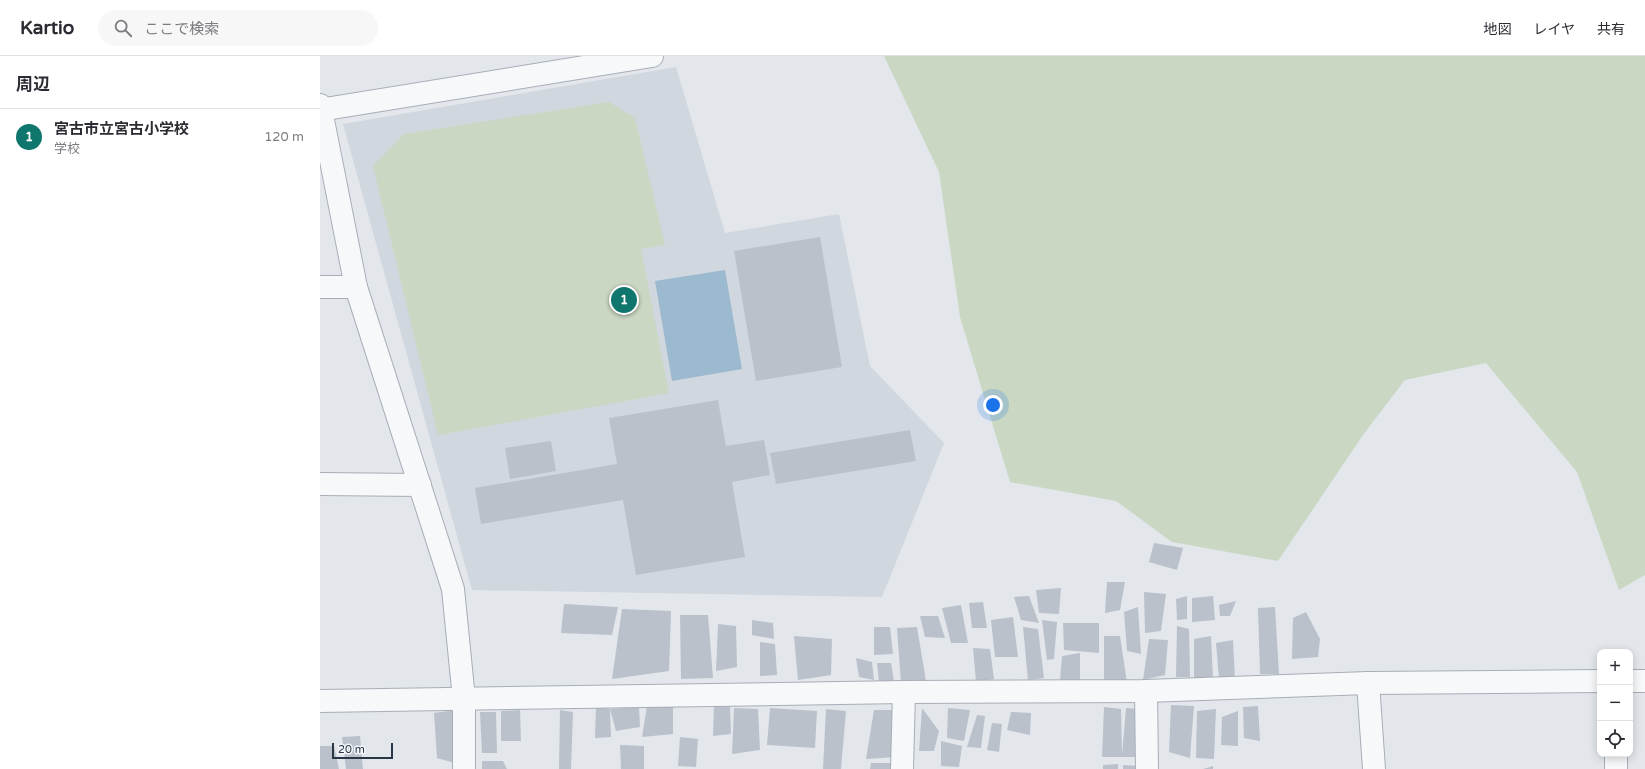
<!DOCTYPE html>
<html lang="ja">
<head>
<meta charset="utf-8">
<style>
	body { margin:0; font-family:"Varela Round","Noto Sans JP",sans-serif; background:#f7f7f7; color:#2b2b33 }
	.controls { position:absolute; right:12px; bottom:12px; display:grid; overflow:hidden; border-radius:8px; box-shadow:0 2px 10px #0003 }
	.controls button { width:36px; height:36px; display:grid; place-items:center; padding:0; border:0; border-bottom:1px solid #e1e1e2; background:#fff; color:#2b2b33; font:20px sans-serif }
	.scale { position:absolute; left:12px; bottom:10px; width:61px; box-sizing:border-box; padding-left:4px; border:2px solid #293646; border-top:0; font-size:11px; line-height:14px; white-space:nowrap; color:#293646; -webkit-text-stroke:3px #f3f6f9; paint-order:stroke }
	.you { position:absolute; left:673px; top:349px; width:14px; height:14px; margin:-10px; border:3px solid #fff; border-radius:50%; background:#1a73e8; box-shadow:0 0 0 6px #1a73e833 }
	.badge { display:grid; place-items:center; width:26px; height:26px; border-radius:50%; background:#0f766e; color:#fff; font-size:13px; font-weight:700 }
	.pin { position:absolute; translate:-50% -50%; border:2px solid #fff; box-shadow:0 1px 4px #0006 }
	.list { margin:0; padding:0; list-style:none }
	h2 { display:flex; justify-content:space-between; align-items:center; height:52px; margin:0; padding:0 16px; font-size:17px }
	h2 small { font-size:13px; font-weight:400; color:#7c7c81 }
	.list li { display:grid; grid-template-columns:26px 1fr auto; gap:12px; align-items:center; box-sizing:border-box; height:56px; padding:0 16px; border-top:1px solid #e1e1e2 }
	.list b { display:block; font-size:15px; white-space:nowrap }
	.list p { margin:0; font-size:13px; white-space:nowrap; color:#7c7c81 }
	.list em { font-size:13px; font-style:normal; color:#7c7c81 }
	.icon { flex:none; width:22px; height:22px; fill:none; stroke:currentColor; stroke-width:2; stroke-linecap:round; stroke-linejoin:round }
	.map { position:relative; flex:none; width:1325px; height:713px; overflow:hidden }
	header { display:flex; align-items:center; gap:24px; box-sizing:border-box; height:56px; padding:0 20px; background:#fff; border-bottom:1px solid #e1e1e2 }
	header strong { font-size:19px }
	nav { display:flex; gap:22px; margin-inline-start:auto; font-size:14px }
	.search { width:280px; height:36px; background:#f7f7f7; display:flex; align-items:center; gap:10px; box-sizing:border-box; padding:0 14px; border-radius:22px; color:#7c7c81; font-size:15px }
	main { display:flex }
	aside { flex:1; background:#fff }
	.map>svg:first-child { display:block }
</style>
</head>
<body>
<header>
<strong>Kartio</strong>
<div class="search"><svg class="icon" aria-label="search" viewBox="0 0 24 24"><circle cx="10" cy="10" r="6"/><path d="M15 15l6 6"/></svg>ここで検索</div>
<nav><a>地図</a><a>レイヤ</a><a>共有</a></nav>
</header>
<main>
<aside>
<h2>周辺<small></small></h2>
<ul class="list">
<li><span class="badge">1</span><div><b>宮古市立宮古小学校</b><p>学校</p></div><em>120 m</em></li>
</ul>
</aside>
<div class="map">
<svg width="1325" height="713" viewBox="0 0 1325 713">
	<rect width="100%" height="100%" fill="#e3e7ec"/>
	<path fill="#d1d7de" d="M356,11L405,177L519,158L550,310L624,387L562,541L152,534L23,68Z"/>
	<g fill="#cad7c3">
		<path d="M564,0H1325V519L1299,534L1257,416L1166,307L1085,324L1043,379L958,505L852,486L796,445L690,426L640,261L619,116Z"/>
		<path d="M289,46L315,62L345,189L321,193L349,337L118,379L53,110L84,78Z"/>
	</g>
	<path fill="#9bb9cf" d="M405,214L422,313L352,325L335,225Z"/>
	<g fill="#bac1cb">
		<path d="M500,181L522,311L436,325L414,195Z"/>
		<path d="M398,344L406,390L444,384L450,419L412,426L425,501L316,519L303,444L161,468L155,432L297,408L289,362Z"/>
		<path d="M590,374L596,405L456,428L450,397Z"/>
		<path d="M231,385L236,415L190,423L185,392Z"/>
		<path d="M834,487L863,492L857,514L829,506Z"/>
		<path d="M787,526H805L800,554L785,557Z"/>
		<path d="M741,532L739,558L719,557L716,534Z"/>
		<path d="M824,536L846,538L841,575L825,577Z"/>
		<path d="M709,540L719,567L701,564L694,541Z"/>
		<path d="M867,540V563L857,564L856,543Z"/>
		<path d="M893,540L895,564L872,566V542Z"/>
		<path d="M916,545L910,560H900L899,549Z"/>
		<path d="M663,546L667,572H652L649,547Z"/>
		<path d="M244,548L298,551L292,579L241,577Z"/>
		<path d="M641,549L648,587H631L622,552Z"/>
		<path d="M818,551L821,598L807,595L804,556Z"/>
		<path d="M955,551L959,618H940L938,552Z"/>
		<path d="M302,553L351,555L349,615L292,623Z"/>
		<path d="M986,556L1000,583L998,601L972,603L973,562Z"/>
		<path d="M360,559H388L393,622L361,623Z"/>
		<path d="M600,560H618L625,582L605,581Z"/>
		<path d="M693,561L698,601H675L671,564Z"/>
		<path d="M432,564L453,567L454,583L432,579Z"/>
		<path d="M722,564L737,566L734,603L727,604Z"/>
		<path d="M743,567H779V597L744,594Z"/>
		<path d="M398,568L416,570L417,611L396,615Z"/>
		<path d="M857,570L869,573L870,621H856Z"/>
		<path d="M554,571H570L573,598L554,599Z"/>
		<path d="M597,571L606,625L581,627L577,572Z"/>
		<path d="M703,571L718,573L724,622L708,624Z"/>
		<path d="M474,580L512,583L511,619L478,624Z"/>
		<path d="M784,580H800L807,627L784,625Z"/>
		<path d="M891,580L893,624L874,625V583Z"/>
		<path d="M829,583L848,584L845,619L823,624Z"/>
		<path d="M913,584L915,624L899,622L896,587Z"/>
		<path d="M440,586L455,588L457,619L440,620Z"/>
		<path d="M653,592L670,593L674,623L656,626Z"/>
		<path d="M760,597V628L740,625L742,600Z"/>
		<path d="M536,602L552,606L554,624L539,621Z"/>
		<path d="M557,607H571L574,625L559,626Z"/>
		<path d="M394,649L410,650L411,678L393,680Z"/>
		<path d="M851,649L874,650L870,702L849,696Z"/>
		<path d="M327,650L353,651V678L322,681Z"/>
		<path d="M938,650L940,685L924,682L923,651Z"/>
		<path d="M276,651L290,653L291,681L275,682Z"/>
		<path d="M319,651L320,671L296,675L290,653Z"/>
		<path d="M784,651L801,653L802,699L806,652L821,653L820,701H782Z"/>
		<path d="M414,652L438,653L440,694L412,698Z"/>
		<path d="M450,652L497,655L495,692L447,689Z"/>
		<path d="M602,652L619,675L614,695H599Z"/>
		<path d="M628,652L650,654L644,685L627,682Z"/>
		<path d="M506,653L526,655L521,713H503Z"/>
		<path d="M896,653L894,703L876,702L877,655Z"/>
		<path d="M136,654L138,708L117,702L114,657Z"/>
		<path d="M200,654L201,685H181V655Z"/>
		<path d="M240,654L253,656L251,713H239Z"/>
		<path d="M554,654H577L576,701L546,703Z"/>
		<path d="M918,655V690L901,689L902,661Z"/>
		<path d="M160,656H176L177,697H162Z"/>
		<path d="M691,656L711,657L710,679L687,674Z"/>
		<path d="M657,659L665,660L661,692L647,691Z"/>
		<path d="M672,667L682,668L679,696L667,694Z"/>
		<path d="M40,680L43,713H26L22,681Z"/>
		<path d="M360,681L378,683L376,711L358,710Z"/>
		<path d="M621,685L642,690L639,711L621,710Z"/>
		<path d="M300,689L324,690V713H301Z"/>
		<path d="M0,690H14L19,713H0Z"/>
		<path d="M162,705H183L187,713H162Z"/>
		<path d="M551,707H574L575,713H550Z"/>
		<path d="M798,708V713H783V709Z"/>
		<path d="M803,709L822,710V713H803Z"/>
		<path d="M893,710V713H883Z"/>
	</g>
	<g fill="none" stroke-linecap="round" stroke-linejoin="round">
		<g stroke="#a7aeb7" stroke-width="24">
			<g id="street">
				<path d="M0,49L36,231L133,533L144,643V713"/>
				<path d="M0,54L332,0"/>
				<path d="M0,231H36"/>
				<path d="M0,428L100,429"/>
				<path d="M1310,625H1325"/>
				<path d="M1048,627L1054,713"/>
				<path d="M826,635L827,713"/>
				<path d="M0,645L584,636L826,635L1048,627L1280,625"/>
				<path d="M1296,698V713"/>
				<path d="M582,713L584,636"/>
			</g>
		</g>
		<use href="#street" stroke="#f6f8fa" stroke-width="22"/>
	</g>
</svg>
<div class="controls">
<button>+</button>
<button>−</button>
<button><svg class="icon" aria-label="locate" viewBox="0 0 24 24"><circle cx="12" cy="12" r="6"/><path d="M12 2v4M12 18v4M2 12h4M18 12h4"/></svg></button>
</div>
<div class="scale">20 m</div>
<div class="you"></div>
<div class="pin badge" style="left:304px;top:244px">1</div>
</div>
</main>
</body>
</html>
